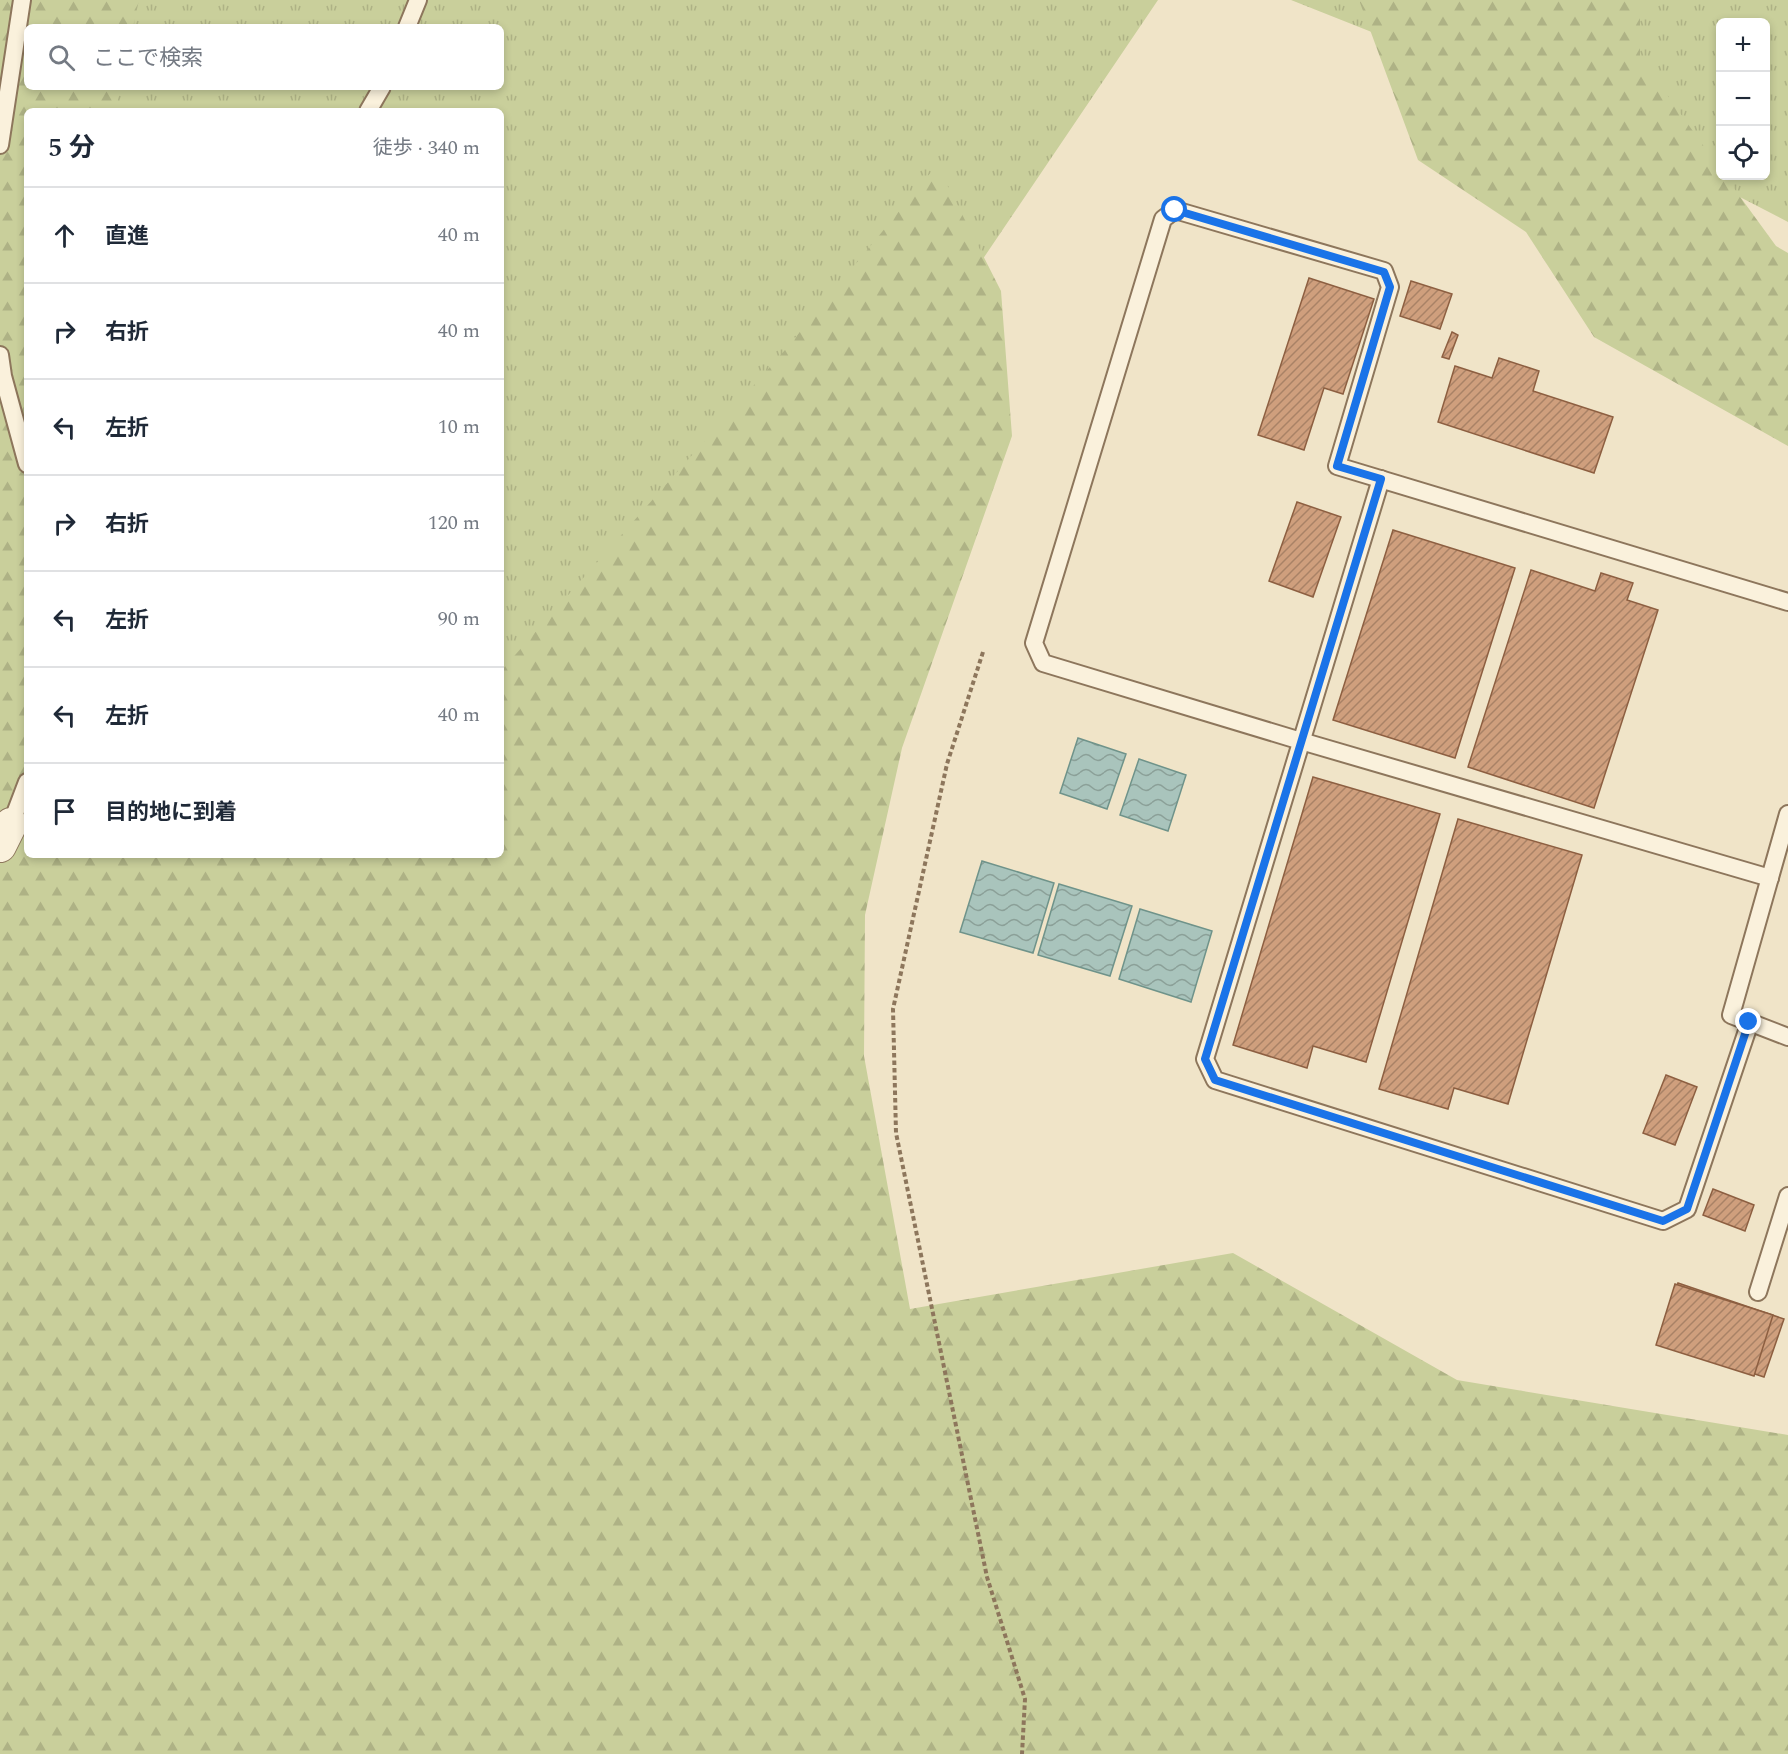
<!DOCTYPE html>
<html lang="ja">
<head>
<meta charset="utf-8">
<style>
	body { margin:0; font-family:Spectral,"Noto Sans JP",serif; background:#f2f2f3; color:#1f2937 }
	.controls { position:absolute; right:18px; top:18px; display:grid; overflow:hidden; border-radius:9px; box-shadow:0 3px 9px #0003 }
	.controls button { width:54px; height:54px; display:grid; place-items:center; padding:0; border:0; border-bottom:2px solid #e0e1e3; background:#fff; color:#1f2937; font:30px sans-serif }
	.stop { position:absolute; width:18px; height:18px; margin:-14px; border:4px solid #1a73e8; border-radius:50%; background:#fff }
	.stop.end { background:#1a73e8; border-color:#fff; box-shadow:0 2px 6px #0008 }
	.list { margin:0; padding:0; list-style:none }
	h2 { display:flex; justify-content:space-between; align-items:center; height:78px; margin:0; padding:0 24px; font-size:26px }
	h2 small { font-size:20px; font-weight:400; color:#747a83 }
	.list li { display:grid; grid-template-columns:39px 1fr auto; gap:18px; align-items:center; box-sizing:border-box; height:96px; padding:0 24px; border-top:2px solid #e0e1e3 }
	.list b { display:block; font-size:22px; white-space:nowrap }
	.list em { font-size:20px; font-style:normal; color:#747a83 }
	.icon { flex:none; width:33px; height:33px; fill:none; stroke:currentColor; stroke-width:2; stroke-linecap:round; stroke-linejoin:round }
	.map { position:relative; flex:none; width:1788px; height:1754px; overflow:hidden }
	.search { position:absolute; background:#fff; box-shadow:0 3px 9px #0003; left:24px; top:24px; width:480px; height:66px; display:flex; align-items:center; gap:15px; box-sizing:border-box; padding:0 21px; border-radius:9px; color:#747a83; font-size:22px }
	.panel { position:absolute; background:#fff; box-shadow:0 3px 9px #0003; left:24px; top:108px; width:480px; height:750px; border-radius:9px }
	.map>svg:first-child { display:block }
</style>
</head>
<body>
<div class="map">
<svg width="1788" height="1754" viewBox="0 0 1788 1754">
	<defs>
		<pattern id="grass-tufts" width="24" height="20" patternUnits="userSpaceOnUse" patternTransform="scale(1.5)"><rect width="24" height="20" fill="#c9cf9b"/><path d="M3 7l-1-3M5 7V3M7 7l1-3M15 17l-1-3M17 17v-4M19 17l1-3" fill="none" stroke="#aeb285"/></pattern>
		<pattern id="forest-firs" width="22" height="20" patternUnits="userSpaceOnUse" patternTransform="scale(1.5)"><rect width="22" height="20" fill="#c9cf9b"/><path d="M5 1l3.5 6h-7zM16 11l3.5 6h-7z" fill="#aeb285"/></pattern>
		<pattern id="water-waves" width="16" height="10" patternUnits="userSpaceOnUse" patternTransform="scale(1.5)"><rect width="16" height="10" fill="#a9c4bc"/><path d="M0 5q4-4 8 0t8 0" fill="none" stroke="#8ba098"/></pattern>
		<pattern id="building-hatch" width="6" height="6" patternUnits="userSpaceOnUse" patternTransform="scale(1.5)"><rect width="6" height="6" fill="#cf9f7d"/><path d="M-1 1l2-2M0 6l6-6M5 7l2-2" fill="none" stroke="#a98266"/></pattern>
	</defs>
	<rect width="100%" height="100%" fill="#f0e4c8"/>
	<g fill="url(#grass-tufts)" fill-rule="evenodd">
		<path d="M0,0H1158L876,417L501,834V111H27V855L0,886ZM27,27H501V87H27Z"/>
		<path d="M1291,0H1788V222L1583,116ZM1720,22H1766V176H1720Z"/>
	</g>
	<g fill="url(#forest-firs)">
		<path d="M0,0H139L133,27H27V87H120L114,111H27V855H501V671L785,350L937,165L1001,291L1012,436L902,748L865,915L864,1056L910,1309L1233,1253L1457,1380L1788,1435V1754H0Z"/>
		<path d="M1359,0H1640V57L1720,169V176H1725L1776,246L1788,253V446L1594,337L1526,232L1418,160Z"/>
	</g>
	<g fill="url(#water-waves)" stroke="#6f938a" stroke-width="1.5">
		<path d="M1078,738L1126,754L1107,809L1060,793Z"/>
		<path d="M1139,759L1186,775L1168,831L1120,815Z"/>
		<path d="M982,861L1054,883L1033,953L960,932Z"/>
		<path d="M1059,884L1132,906L1110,976L1038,955Z"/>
		<path d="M1140,909L1212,931L1191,1002L1119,979Z"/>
	</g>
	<g fill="url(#building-hatch)" stroke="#8d5f41" stroke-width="1.5">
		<path d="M1309,278L1374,299L1343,394L1324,388L1304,450L1258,435Z"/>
		<path d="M1411,281L1452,294L1440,329L1400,316Z"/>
		<path d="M1452,332L1458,335L1449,359L1442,357Z"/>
		<path d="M1499,358L1539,371L1533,391L1613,417L1594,473L1438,422L1455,366L1492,378Z"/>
		<path d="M1297,502L1341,517L1313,597L1269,581Z"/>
		<path d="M1393,530L1515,568L1455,758L1333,720Z"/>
		<path d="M1531,570L1595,591L1601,573L1633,583L1627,600L1658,610L1594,808L1468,767Z"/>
		<path d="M1313,777L1440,814L1366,1062L1313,1046L1307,1068L1233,1045Z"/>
		<path d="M1458,819L1582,855L1508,1104L1454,1088L1448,1109L1379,1089Z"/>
		<path d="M1666,1075L1697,1087L1675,1145L1643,1133Z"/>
		<path d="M1713,1189L1754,1205L1745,1231L1703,1215Z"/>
		<path d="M1678,1283L1784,1319L1764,1377L1658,1342Z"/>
		<path d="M1675,1284L1773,1315L1754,1376L1656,1345Z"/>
	</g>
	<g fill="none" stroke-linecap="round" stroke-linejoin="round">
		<g stroke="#8d765c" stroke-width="20">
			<g id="lane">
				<path d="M407,27L418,0"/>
				<path d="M368,111L382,87"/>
				<path d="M0,145L22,0"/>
				<path d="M0,355L3,376L27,464"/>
				<path d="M1381,479L1205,1059L1215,1080L1663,1221L1687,1209L1750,1022"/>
				<path d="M1788,814L1731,1015L1788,1037"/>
				<path d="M11,824L27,782"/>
				<path d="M1770,878L1301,741L1043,663L1034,643L1163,219L1175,210L1384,271L1390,287L1337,466L1788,602"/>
				<path d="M1758,1292L1788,1196"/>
			</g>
		</g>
		<g stroke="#8d765c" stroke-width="34">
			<path id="street" d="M0,846L11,824"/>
		</g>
		<path stroke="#8d765c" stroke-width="4" stroke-dasharray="4.5 3" stroke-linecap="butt" d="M983,652L947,764L893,1009L896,1133L987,1577L1025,1699L1022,1754"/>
		<use href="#lane" stroke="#faf1dc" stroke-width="16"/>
		<use href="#street" stroke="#faf1dc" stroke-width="32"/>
	</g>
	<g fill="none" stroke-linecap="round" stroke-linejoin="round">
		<path stroke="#1a73e8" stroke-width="8" d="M1175,210L1384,272L1390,287L1337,466L1381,479L1205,1059L1215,1080L1663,1221L1687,1209L1749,1022"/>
	</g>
</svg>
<div class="controls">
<button>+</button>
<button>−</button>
<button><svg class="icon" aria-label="locate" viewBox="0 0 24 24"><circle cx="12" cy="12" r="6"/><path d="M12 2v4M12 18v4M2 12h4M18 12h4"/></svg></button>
</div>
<div class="stop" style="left:1175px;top:210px"></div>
<div class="stop end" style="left:1749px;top:1022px"></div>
<div class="search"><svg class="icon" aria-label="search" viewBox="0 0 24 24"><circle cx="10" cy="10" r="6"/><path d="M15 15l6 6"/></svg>ここで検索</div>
<section class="panel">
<h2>5 分<small>徒歩 · 340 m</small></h2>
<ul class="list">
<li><svg class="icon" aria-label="ahead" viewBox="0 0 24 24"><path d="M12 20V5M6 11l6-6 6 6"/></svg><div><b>直進</b></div><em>40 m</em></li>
<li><svg class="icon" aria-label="right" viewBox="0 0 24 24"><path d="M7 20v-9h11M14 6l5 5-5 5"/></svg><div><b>右折</b></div><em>40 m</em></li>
<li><svg class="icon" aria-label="left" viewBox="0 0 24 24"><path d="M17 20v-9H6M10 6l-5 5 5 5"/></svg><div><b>左折</b></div><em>10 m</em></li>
<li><svg class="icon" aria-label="right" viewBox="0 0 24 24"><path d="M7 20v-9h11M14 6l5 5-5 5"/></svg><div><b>右折</b></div><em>120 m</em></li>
<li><svg class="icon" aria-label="left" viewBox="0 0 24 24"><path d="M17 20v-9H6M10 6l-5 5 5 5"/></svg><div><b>左折</b></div><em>90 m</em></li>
<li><svg class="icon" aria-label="left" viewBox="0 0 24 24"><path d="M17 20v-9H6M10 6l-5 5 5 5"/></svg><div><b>左折</b></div><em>40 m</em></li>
<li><svg class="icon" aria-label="arrive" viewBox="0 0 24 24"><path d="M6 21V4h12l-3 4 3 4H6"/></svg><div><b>目的地に到着</b></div></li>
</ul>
</section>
</div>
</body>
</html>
